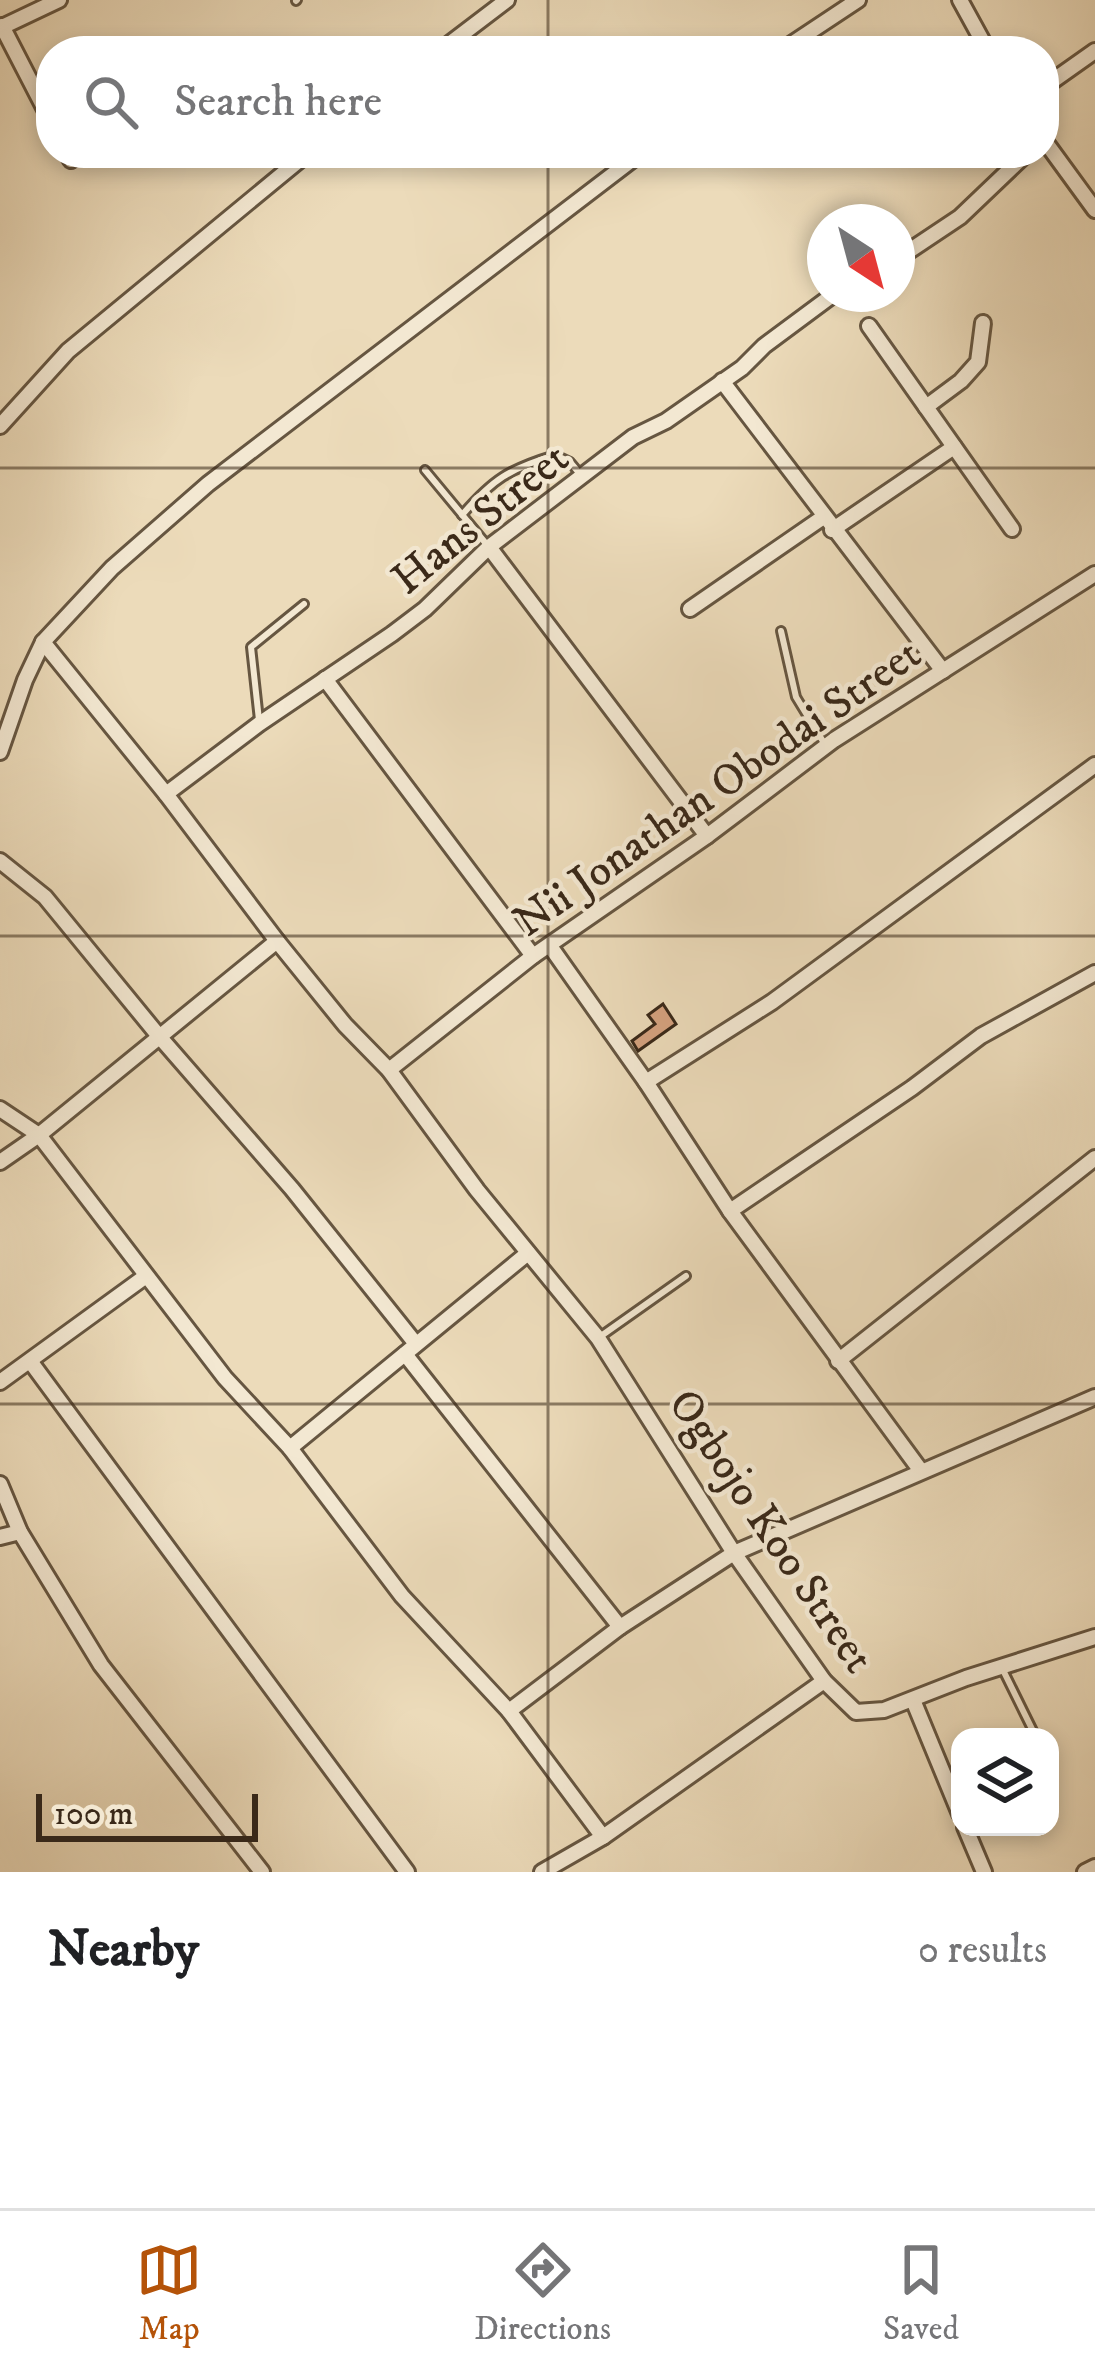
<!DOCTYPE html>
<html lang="en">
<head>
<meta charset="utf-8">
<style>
	body { margin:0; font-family:"IM FELL DW Pica",serif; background:#f6f6f6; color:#202124 }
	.controls { position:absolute; right:36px; bottom:36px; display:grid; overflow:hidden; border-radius:24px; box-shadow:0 6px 18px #0003 }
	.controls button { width:108px; height:108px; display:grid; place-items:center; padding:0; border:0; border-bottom:3px solid #e0e0e0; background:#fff; color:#202124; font:60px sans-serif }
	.compass { position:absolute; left:807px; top:204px; width:108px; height:108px; border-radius:50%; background:#fff; box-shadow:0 6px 18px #0003; rotate:144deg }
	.scale { position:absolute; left:36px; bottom:30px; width:222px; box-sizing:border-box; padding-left:12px; border:6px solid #3a2919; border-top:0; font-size:33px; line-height:42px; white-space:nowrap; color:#3a2919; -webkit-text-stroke:9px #f3e8d2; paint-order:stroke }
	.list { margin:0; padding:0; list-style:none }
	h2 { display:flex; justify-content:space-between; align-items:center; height:156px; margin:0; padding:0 48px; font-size:51px }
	h2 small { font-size:39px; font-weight:400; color:#757577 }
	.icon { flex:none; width:66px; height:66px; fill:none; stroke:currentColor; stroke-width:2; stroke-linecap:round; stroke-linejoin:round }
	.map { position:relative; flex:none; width:1095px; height:1872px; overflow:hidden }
	.search { position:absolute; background:#fff; box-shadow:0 6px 18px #0003; left:36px; right:36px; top:36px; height:132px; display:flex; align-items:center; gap:30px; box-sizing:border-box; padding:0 42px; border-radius:48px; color:#757577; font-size:45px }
	.sheet { height:336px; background:#fff }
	nav { display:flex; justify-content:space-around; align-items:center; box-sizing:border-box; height:168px; border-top:3px solid #e0e0e0; background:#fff; font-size:33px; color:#757577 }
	nav a { display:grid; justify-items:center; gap:6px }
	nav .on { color:#b45309 }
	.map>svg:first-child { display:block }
</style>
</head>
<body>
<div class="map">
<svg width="1095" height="1872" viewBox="0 0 1095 1872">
	<rect width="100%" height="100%" fill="#ecdbba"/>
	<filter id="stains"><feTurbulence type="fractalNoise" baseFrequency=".00167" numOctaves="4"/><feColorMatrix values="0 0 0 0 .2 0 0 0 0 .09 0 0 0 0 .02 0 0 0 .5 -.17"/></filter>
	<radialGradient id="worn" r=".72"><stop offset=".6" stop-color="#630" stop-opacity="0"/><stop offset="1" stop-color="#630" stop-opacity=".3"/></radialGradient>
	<path fill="#d5a27f" stroke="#3a2919" stroke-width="3" d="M663,1004L676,1024L638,1051L632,1041L655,1024L648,1015Z"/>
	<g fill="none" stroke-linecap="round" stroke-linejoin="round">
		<g stroke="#665641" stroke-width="12">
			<g id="lane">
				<path d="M296,1L297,0"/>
				<path d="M425,470L488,546"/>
				<path d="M462,515C493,479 509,469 555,455L570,462L580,474"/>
				<path d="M781,631L796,697L824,743"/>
				<path d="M259,720L251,647L304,604"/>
				<path d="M601,1336L686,1276"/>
				<path d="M1002,1668L1035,1735"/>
			</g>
		</g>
		<g stroke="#665641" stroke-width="20">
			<g id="street">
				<path d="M960,0L988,51"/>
				<path d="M2,26L51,121"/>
				<path d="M0,28L59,0"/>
				<path d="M440,51L507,0"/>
				<path d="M781,51L858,0"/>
				<path d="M1044,87L1095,51"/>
				<path d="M1044,140L1095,210"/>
				<path d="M67,153L71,160"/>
				<path d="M897,259L960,217L1027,153"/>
				<path d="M869,326L1012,529"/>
				<path d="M722,381L943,671"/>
				<path d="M926,407L961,381L978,362L983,323"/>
				<path d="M0,426L68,351L308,153"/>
				<path d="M832,530L954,447"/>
				<path d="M489,547L707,836"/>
				<path d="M690,609L822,518"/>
				<path d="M43,642L166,794L277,941L345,1025L389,1070L477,1190L598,1338L734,1553L824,1681L856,1712L884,1710L966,1678L1095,1637"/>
				<path d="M325,679L533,956"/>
				<path d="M0,752L25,680L43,642L112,568L208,484L641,153"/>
				<path d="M166,794L259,724L392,634L425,609L489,547L633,437L666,421L742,368L764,346L834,294"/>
				<path d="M0,861L45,897L158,1035L292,1189L416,1344"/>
				<path d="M550,946L646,1082L730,1211L921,1471"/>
				<path d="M389,1070L533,956L707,836L834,740L1095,574"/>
				<path d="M646,1082L772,1002L1095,765"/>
				<path d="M0,1109L39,1135L225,1378L290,1448L402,1596L509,1711L603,1837"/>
				<path d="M0,1162L39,1135L277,941"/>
				<path d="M730,1211L912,1088L981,1036L1095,973"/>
				<path d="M405,1354L620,1627L509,1711"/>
				<path d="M30,1361L407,1872"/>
				<path d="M838,1361L1095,1158"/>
				<path d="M0,1382L146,1276"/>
				<path d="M290,1448L528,1253"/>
				<path d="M0,1484L20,1532L101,1665L262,1872"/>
				<path d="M0,1537L20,1532"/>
				<path d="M620,1627L734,1553L1095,1397"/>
				<path d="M913,1700L960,1814"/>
				<path d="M965,1827L984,1872"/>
				<path d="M542,1872L603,1837L824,1681"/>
				<path d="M1085,1872L1095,1867"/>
			</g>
		</g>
		<use href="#lane" stroke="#f3e8d2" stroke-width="6"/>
		<use href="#street" stroke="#f3e8d2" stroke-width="14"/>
	</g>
	<path fill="none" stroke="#3a2919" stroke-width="3" stroke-opacity="0.55" d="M548,0V51M548,153V1872M0,468H1095M0,936H1095M0,1404H1095"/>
	<g text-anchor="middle" stroke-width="9" stroke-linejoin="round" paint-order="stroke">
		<g font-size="45" fill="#3a2919" stroke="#f3e8d2">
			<text transform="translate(479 517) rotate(-39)" y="16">Hans Street</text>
			<text transform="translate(716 786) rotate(-35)" y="16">Nii Jonathan Obodai Street</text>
			<text transform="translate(773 1530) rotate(56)" y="16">Ogbojo Koo Street</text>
		</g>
	</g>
	<rect width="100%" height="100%" filter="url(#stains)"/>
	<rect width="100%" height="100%" fill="url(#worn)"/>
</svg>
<div class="controls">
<button><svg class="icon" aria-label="layers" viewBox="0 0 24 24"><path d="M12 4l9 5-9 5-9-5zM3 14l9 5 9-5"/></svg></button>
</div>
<svg class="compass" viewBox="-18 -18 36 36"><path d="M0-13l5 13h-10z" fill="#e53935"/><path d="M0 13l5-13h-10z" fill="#757577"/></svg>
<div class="scale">100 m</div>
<div class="search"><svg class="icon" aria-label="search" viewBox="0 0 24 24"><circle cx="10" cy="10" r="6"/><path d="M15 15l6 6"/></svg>Search here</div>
</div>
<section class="sheet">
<h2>Nearby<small>0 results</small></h2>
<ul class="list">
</ul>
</section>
<nav>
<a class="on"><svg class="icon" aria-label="map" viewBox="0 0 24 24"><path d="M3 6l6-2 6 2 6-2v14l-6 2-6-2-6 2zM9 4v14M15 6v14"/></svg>Map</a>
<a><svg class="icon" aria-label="directions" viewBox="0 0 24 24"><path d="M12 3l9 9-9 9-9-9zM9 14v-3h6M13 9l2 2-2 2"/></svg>Directions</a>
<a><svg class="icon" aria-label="saved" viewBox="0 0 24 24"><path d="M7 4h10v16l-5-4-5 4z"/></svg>Saved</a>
</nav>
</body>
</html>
